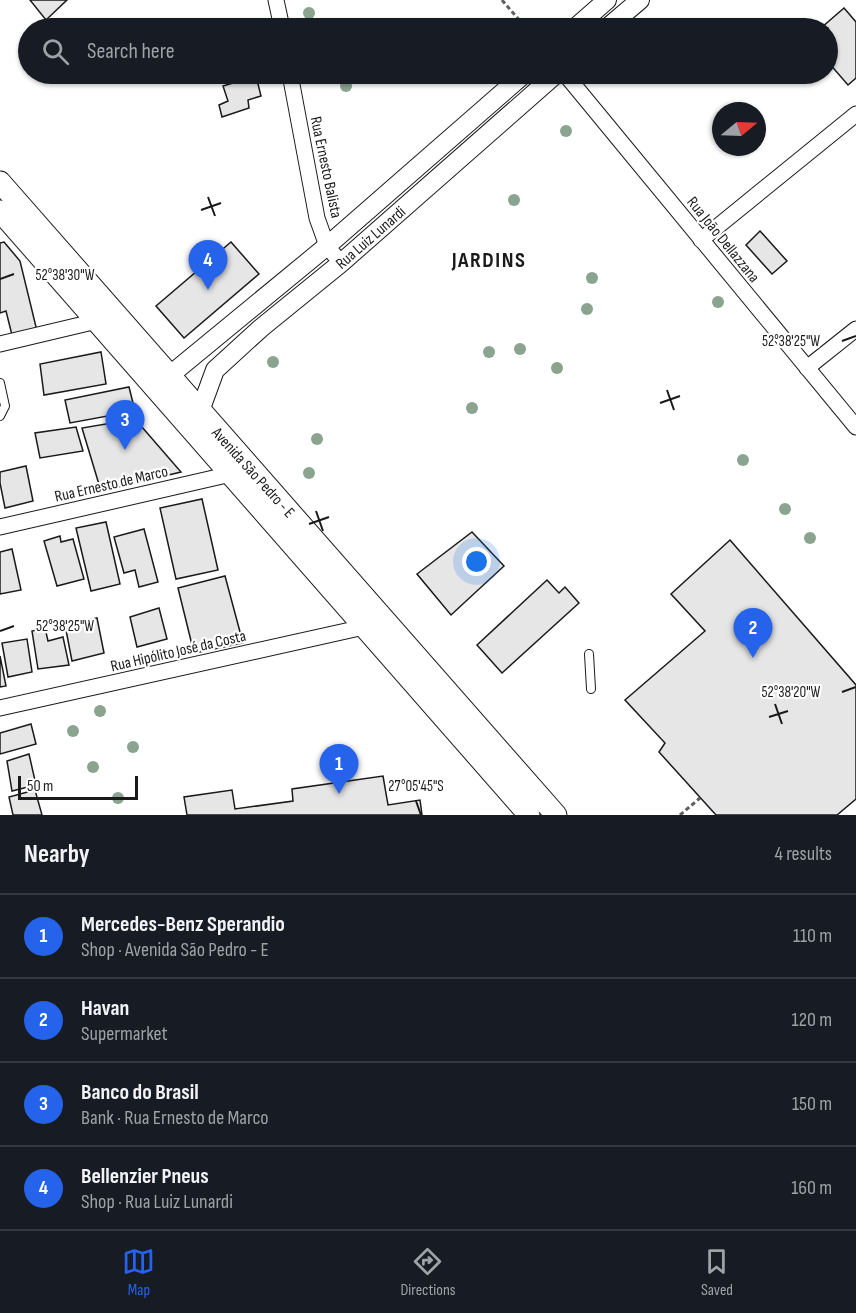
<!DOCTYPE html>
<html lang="en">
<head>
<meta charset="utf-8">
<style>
	body { margin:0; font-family:"Sofia Sans Condensed",sans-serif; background:#242831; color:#f1f3f6 }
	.compass { position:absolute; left:712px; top:102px; width:54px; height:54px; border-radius:50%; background:#171b24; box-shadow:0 2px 4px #0004; rotate:71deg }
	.scale { position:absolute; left:18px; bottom:15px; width:120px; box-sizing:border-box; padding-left:6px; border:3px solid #1a1a1a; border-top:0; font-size:16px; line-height:21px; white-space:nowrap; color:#1a1a1a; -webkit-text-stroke:4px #fff; paint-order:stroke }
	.you { position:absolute; left:477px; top:562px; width:21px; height:21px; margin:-15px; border:4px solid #fff; border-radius:50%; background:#1a73e8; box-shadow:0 0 0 9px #1a73e833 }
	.badge { display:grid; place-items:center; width:39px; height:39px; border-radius:50%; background:#2563eb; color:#fff; font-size:20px; font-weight:700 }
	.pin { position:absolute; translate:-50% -50px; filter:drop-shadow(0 2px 3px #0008) }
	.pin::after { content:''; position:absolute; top:32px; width:21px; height:18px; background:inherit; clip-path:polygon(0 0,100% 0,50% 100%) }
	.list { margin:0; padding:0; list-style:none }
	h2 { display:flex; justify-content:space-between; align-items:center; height:78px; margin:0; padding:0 24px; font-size:26px }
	h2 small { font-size:20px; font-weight:400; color:#9ea1a6 }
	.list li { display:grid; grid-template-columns:39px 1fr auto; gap:18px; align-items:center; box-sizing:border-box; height:84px; padding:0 24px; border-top:2px solid #363941 }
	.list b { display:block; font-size:22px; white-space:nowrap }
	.list p { margin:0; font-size:20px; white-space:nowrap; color:#9ea1a6 }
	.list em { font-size:20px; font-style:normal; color:#9ea1a6 }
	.icon { flex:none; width:33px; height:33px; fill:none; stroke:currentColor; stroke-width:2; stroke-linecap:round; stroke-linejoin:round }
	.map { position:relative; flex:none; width:856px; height:815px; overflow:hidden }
	.search { position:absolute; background:#171b24; box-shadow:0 2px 4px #0004; left:18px; right:18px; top:18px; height:66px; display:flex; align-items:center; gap:15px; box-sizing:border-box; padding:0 21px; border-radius:33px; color:#9ea1a6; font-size:22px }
	.sheet { height:414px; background:#171b24 }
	nav { display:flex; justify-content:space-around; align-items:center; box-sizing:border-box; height:84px; border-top:2px solid #363941; background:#171b24; font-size:16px; color:#9ea1a6 }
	nav a { display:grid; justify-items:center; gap:3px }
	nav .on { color:#2563eb }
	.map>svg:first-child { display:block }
</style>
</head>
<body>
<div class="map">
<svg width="856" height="815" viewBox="0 0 856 815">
	<rect width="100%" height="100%" fill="#fff"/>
	<g fill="#e6e6e6" stroke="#1a1a1a" stroke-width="1.5">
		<path d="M30,0H67L46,20Z"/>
		<path d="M844,8L856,22V78L848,85L828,62V28H821Z"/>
		<path d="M256,76L261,96L248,100L249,108L222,117L219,105L228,101L223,86Z"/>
		<path d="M760,231L787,261L772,274L746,245Z"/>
		<path d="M4,242L20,261L37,331L13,339L6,311L0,313V243Z"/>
		<path d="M231,242L259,274L184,338L156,306Z"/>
		<path d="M101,352L106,384L44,395L40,364Z"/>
		<path d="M129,387L135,411L70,423L65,400Z"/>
		<path d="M135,419L181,472L101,491L82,428Z"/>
		<path d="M76,427L83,451L40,458L35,433Z"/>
		<path d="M26,466L33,501L5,508L0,483V472Z"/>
		<path d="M202,499L218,570L176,579L160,508Z"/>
		<path d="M106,522L120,584L91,591L76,528Z"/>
		<path d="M144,529L158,582L139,587L135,570L124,573L114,537Z"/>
		<path d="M472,532L504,566L451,615L417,574Z"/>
		<path d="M60,536L61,542L73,539L84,579L57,586L44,541Z"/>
		<path d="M730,540L856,685V799L837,815H716L659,752L665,743L625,700L705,631L671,594Z"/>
		<path d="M12,549L21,590L0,594V552Z"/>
		<path d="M225,576L243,643L194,653L178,588Z"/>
		<path d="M547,580L559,593L565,587L579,603L502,673L477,645Z"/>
		<path d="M159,608L167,639L137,647L130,617Z"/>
		<path d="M97,618L104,653L72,661L65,625Z"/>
		<path d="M45,628L48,641L63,637L69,665L38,669L32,631Z"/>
		<path d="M27,639L32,672L8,677L2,643Z"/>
		<path d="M0,656L6,686L0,687Z"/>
		<path d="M31,724L36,744L0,754V733Z"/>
		<path d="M29,754L36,785L12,791L7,761Z"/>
		<path d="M383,776L388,805L420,800L422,815H187L184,797L232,790L235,809L293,801L292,789Z"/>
		<path d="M35,790L42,815H13L9,797Z"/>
	</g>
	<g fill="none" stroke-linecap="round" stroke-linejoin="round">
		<g stroke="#1a1a1a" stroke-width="10">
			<g id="service">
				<path d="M0,383L5,406L0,416"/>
				<path d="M589,654L591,689"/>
			</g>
		</g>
		<g stroke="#1a1a1a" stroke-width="17">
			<g id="minor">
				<path d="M276,0L282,28"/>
				<path d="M290,74L317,218L327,246L341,263"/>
				<path d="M565,74L856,427"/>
				<path d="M701,240L856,114"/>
				<path d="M0,344L97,321"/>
				<path d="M807,368L856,329"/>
				<path d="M0,527L231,474"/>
				<path d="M0,708L364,627"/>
			</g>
		</g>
		<g stroke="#1a1a1a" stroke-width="20">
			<g id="tertiary">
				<path d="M575,28L607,0"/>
				<path d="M607,28L640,0"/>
				<path d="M169,376L327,246L524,74"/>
				<path d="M200,411L215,370L261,328L341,263L556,74"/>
			</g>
		</g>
		<g stroke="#1a1a1a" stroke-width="23">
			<g id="secondary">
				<path d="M0,182L556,815"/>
				<path d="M0,211L529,815"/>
			</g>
		</g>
		<g stroke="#5f5f5f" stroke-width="3" stroke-dasharray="4.5 3" stroke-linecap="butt">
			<path d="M502,0L526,28"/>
			<path d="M680,815L700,798"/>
		</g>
		<use href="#service" stroke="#fff" stroke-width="8"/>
		<use href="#minor" stroke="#fff" stroke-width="15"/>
		<use href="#tertiary" stroke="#fff" stroke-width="18"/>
		<use href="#secondary" stroke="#fff" stroke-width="21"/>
	</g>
	<g fill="#8aa48f">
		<circle cx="309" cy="13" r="6"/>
		<circle cx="346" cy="86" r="6"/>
		<circle cx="566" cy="131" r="6"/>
		<circle cx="514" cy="200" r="6"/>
		<circle cx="592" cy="278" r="6"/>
		<circle cx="718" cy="302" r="6"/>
		<circle cx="587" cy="309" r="6"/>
		<circle cx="520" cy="349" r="6"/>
		<circle cx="489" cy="352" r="6"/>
		<circle cx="273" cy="362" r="6"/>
		<circle cx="557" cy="368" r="6"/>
		<circle cx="472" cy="408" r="6"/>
		<circle cx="317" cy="439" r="6"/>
		<circle cx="743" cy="460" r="6"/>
		<circle cx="309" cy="473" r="6"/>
		<circle cx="785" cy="509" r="6"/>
		<circle cx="810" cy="538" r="6"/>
		<circle cx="100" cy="711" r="6"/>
		<circle cx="73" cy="731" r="6"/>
		<circle cx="133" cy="747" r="6"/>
		<circle cx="93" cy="767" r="6"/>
		<circle cx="118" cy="798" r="6"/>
	</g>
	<path fill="none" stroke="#1a1a1a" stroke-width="2" d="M208,197L215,216M201,210L221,203M0,279L14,274M842,341L856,336M667,390L674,410M660,403L680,396M316,511L323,531M309,524L329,517M0,631L14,626M842,692L856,687M775,704L782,724M769,717L788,711M416,801L421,815"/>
	<g text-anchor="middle" stroke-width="4.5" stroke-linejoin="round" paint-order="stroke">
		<g font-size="16" fill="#1a1a1a" stroke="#fff">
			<text transform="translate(327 167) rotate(78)" y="6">Rua Ernesto Balista</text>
			<text transform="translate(370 237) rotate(-41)" y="6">Rua Luiz Lunardi</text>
			<text transform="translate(724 239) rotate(51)" y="6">Rua João Dellazzana</text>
			<text transform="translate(254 472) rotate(48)" y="6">Avenida São Pedro - E</text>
			<text transform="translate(111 483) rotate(-13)" y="6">Rua Ernesto de Marco</text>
			<text transform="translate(178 650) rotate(-13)" y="6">Rua Hipólito José da Costa</text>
		</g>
		<g font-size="22" font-weight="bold" letter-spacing="1.5" fill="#1a1a1a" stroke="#fff">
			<text x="489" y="267">JARDINS</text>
		</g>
	</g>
	<g font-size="15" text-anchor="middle" fill="#1a1a1a" stroke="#fff" stroke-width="4.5" stroke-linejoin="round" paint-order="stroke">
		<text x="65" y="280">52°38'30"W</text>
		<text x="791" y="346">52°38'25"W</text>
		<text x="65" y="631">52°38'25"W</text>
		<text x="791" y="697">52°38'20"W</text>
		<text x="416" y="791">27°05'45"S</text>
	</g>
</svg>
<svg class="compass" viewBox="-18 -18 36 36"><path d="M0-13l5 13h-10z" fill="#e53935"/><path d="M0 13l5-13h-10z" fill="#9ea1a6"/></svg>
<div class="scale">50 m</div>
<div class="you"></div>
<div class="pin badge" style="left:339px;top:794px">1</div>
<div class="pin badge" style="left:753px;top:658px">2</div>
<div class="pin badge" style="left:125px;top:450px">3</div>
<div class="pin badge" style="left:208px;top:290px">4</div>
<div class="search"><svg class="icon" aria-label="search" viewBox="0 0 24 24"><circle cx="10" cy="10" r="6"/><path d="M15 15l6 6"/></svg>Search here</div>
</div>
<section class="sheet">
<h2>Nearby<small>4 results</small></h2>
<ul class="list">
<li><span class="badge">1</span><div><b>Mercedes-Benz Sperandio</b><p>Shop · Avenida São Pedro - E</p></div><em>110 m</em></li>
<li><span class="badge">2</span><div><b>Havan</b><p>Supermarket</p></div><em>120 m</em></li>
<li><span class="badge">3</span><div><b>Banco do Brasil</b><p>Bank · Rua Ernesto de Marco</p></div><em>150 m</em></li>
<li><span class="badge">4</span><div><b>Bellenzier Pneus</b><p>Shop · Rua Luiz Lunardi</p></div><em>160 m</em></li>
</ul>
</section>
<nav>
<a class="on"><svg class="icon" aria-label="map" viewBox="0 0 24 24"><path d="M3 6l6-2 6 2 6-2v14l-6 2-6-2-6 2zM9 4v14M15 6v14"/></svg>Map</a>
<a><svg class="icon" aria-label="directions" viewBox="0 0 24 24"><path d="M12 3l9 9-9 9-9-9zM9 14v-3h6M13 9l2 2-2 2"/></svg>Directions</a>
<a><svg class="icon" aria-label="saved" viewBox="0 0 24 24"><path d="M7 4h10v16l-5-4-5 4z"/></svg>Saved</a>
</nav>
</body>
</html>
